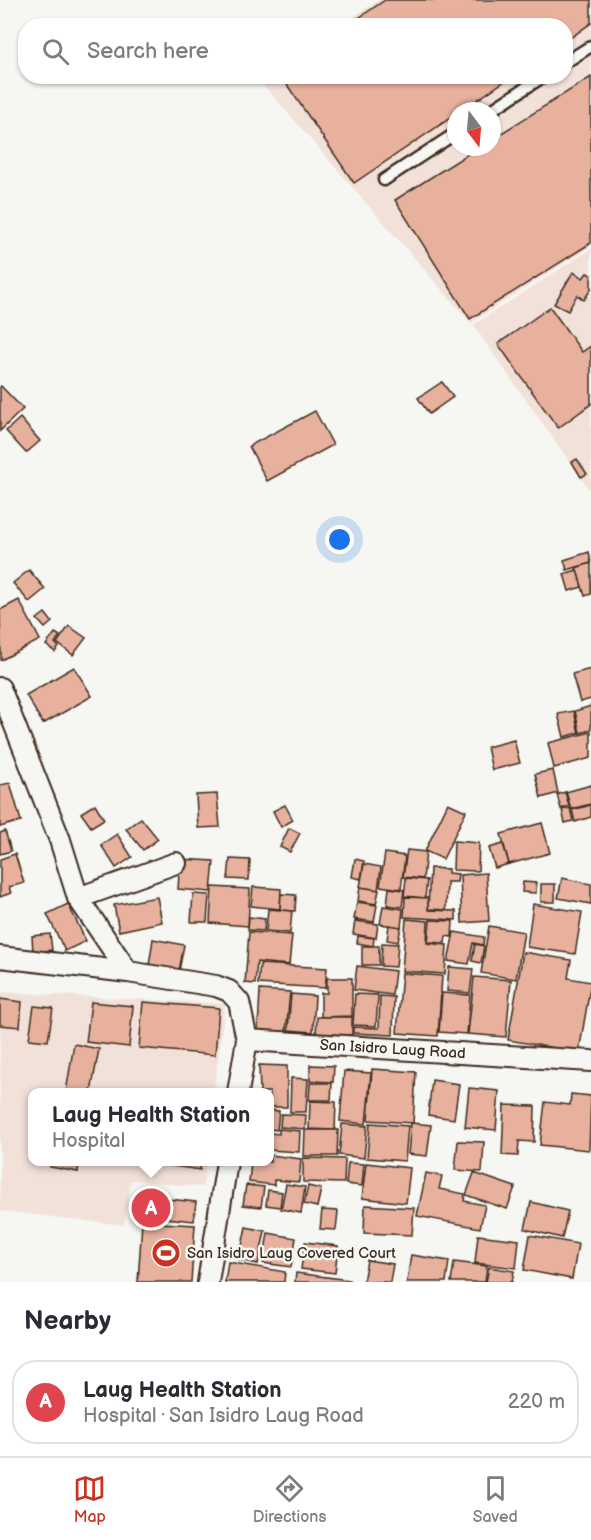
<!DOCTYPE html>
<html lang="en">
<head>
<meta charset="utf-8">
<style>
	body { margin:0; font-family:"Balsamiq Sans",sans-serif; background:#f7f7f7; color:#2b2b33 }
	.compass { position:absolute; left:447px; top:102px; width:54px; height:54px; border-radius:50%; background:#fff; box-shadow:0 2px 4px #0004; rotate:164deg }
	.you { position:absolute; left:340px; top:540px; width:21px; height:21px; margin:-15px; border:4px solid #fff; border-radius:50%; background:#1a73e8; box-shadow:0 0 0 9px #1a73e833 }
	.badge { display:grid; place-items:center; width:39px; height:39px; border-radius:50%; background:#c8321e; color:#fff; font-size:20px; font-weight:700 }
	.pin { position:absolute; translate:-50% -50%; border:3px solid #fff; box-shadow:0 2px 6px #0006 }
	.popup { position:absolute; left:28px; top:1088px; width:246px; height:78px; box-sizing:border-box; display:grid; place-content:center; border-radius:12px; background:#fff; filter:drop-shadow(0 2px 4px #0005); font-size:20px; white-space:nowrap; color:#7c7c81 }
	.popup b { font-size:22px; color:#2b2b33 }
	.popup::after { content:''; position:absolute; left:50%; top:100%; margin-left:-12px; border:12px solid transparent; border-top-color:#fff }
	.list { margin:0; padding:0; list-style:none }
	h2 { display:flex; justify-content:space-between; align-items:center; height:78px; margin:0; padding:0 24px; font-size:26px }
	h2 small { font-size:20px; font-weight:400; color:#7c7c81 }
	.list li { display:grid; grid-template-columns:39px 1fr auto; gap:18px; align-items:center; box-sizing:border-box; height:84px; margin:0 12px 12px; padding:0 12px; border:2px solid #e1e1e2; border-radius:24px }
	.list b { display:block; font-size:22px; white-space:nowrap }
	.list p { margin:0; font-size:20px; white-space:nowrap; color:#7c7c81 }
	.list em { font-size:20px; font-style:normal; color:#7c7c81 }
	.icon { flex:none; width:33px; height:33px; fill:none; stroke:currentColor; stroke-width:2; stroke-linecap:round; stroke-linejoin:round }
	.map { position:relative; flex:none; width:591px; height:1282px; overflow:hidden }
	.search { position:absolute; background:#fff; box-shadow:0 2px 4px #0004; left:18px; right:18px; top:18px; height:66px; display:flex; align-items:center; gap:15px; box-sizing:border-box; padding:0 21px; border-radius:24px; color:#7c7c81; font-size:22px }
	.sheet { height:174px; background:#fff }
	nav { display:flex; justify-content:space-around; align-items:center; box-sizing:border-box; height:84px; border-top:2px solid #e1e1e2; background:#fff; font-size:16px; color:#7c7c81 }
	nav a { display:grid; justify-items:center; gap:3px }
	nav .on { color:#c8321e }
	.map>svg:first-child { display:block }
</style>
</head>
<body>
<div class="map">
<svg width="591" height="1282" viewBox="0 0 591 1282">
	<rect width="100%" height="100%" fill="#f6f6f2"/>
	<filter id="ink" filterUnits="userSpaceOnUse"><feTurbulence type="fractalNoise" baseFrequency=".0167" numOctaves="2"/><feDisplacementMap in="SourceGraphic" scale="12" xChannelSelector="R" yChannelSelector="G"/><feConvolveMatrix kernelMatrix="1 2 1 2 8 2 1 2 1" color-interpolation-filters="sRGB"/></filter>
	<g filter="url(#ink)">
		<g fill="#f2e1d9" fill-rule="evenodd">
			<path d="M379,0H591V246L471,323L259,80L264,76H566V26L341,25ZM456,111H492V147H456Z"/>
			<path d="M591,249V492L473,325Z"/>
			<path d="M0,992L225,1004L214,1092H33V1162H206L203,1187L131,1180L124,1225L0,1211Z"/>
		</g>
		<g fill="#e8b19e" stroke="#3b2a1e" stroke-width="1.5">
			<path d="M385,0H591V23L566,41V26H347Z"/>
			<path d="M281,76H512L461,111H456V114L354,183Z"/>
			<path d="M591,77V243L470,319L395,200L479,147H492V139Z"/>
			<path d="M573,272L583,278L587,273L591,275V289L584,300L577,295L568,311L554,304Z"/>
			<path d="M550,307L582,352L591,346V404L558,428L498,344Z"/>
			<path d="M442,382L453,397L429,414L418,398Z"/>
			<path d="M1,386L23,409L0,431V387Z"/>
			<path d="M315,411L333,445L267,481L249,446Z"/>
			<path d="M20,418L40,441L26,453L6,431Z"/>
			<path d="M577,459L587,474L581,477L572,462Z"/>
			<path d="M589,552L591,563L567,570L564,560Z"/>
			<path d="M591,563V594L585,596L576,568Z"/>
			<path d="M29,570L45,589L29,602L13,583Z"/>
			<path d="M577,570L582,587L569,591L564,574Z"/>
			<path d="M19,600L40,640L1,660L0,610Z"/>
			<path d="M45,613L52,622L45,628L37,619Z"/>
			<path d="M69,626L86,638L73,655L57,643Z"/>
			<path d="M55,633L60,636L55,643L59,647L55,652L46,645Z"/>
			<path d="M74,667L92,696L43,724L26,695Z"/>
			<path d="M591,669V699L580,702L572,674Z"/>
			<path d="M591,706V730L580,733L575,711Z"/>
			<path d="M574,711L579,733L564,737L558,714Z"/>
			<path d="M591,732V758L554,768L548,743Z"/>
			<path d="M514,740L520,763L492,770L487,747Z"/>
			<path d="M553,770L558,793L541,798L535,774Z"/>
			<path d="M10,783L21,821L0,827V785Z"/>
			<path d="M591,785V804L571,809L566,792Z"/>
			<path d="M565,792L569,806L561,809L557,795Z"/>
			<path d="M217,794L220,827L198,828L196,795Z"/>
			<path d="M448,803L466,811L443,859L425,851Z"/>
			<path d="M95,804L104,819L91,827L81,813Z"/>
			<path d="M285,805L293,820L281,827L273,811Z"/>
			<path d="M591,805V817L575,822L572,810Z"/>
			<path d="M570,808L573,821L565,823L562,810Z"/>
			<path d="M141,818L158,839L143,850L126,829Z"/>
			<path d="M542,823L550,853L509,864L501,834Z"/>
			<path d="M289,828L300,833L290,852L280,847Z"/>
			<path d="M5,831L11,851L0,854V833Z"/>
			<path d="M117,834L132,857L116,868L101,845Z"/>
			<path d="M454,841L479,843L478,871L453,870Z"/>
			<path d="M503,844L509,864L495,868L489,848Z"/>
			<path d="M407,850L426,852L423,879L403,877Z"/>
			<path d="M385,853L405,856L401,889L380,886Z"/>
			<path d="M15,854L24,883L9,887L11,893L0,897V859Z"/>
			<path d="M180,859L214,861L211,892L178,889Z"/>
			<path d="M230,859L250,860L249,880L228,879Z"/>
			<path d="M355,859L364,861L361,879L352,877Z"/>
			<path d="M364,864L381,867L378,890L360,887Z"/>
			<path d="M430,868L448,869V873L458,874L457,882H447L446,910L428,909Z"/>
			<path d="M486,873L489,921L462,923L460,875Z"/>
			<path d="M406,878L427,880L425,898L404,896Z"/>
			<path d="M562,878L591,884V904L558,898Z"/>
			<path d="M523,882L536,883V893L522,892Z"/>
			<rect x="541" y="884" width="14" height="18"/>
			<path d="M212,887L250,889L248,926L210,923Z"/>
			<path d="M253,887L281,889L280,909L251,906Z"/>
			<path d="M360,887L379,890L376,904L358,901Z"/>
			<path d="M389,888L404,890L402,907L387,905Z"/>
			<path d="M193,894L209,895L207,922H191Z"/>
			<path d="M281,894L296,895L295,911L280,910Z"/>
			<path d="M157,897L162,922L119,931L114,905Z"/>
			<path d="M405,897L428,898V910L456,911V920L404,917Z"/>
			<path d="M357,902L377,905L374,922L354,919Z"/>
			<path d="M68,904L86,941L65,951L47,914Z"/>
			<path d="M533,904L582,912L575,954L527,947Z"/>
			<path d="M383,906L403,909L401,927L380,924Z"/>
			<path d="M268,909L292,911L290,933L266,931Z"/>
			<path d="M249,917L265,919L264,931L248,930Z"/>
			<path d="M406,919L428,921L427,943L447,945L445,974L402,971Z"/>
			<path d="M430,920L453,921L452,937L446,936L445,943L428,942Z"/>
			<path d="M355,921L378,924L376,938L353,934Z"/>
			<path d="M389,925L401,927L398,942L387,940Z"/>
			<path d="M489,926L524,932L516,979L481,973Z"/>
			<path d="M249,932L292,935L289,965L257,962L255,984L245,983Z"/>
			<path d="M454,932L484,937L483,945L473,943L469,964L448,961Z"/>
			<path d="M50,934L52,950L33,952L32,936Z"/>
			<path d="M358,936L374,938L373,946L357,943Z"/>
			<path d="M153,939L184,945L179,971L149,966Z"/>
			<path d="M382,943L398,944L396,967L381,966Z"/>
			<path d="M475,944L484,946L481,963L472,961Z"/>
			<rect x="362" y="946" width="17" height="19"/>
			<path d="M523,952L571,960L568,978L591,982L579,1052L508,1040Z"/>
			<path d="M260,964L327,968L325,988L258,984Z"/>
			<path d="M357,966L395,971L392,995L354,990Z"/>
			<path d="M449,967L473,969L470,993L447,991Z"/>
			<path d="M402,973L442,976L438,1036L397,1033Z"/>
			<path d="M474,977L511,980L506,1037L468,1034Z"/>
			<path d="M327,978H352V1016L321,1017V993H327Z"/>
			<path d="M260,990L290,992L286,1032L258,1030Z"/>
			<path d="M442,993L470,995L467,1034L439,1032Z"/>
			<path d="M291,994L315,996L313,1032L288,1030Z"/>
			<path d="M355,994L378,995L376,1026L353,1025Z"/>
			<path d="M380,996L394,997L393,1035L353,1033V1027L379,1028Z"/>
			<path d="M0,999L22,1002L20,1027L0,1025Z"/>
			<path d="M91,1002L133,1006L129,1047L86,1042Z"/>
			<path d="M143,1002L219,1008L215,1055L139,1048Z"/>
			<path d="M34,1006L53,1008L48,1041L29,1039Z"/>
			<path d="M317,1017H352V1035L316,1034Z"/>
			<path d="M74,1044L99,1049L91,1092H66Z"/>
			<path d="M259,1065L287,1066V1107H270V1092H260Z"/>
			<path d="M310,1065L334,1066L333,1082L310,1081Z"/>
			<path d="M372,1069L416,1072L413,1123L368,1120Z"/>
			<path d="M344,1071L371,1073L366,1124L340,1121Z"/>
			<path d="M291,1078L308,1079L306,1112H290Z"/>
			<path d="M432,1080L459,1084L454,1119L428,1115Z"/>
			<path d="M310,1083H332L331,1100H309Z"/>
			<path d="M469,1088L499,1091L496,1130L465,1127Z"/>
			<path d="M571,1094L591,1096L589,1150L540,1145L545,1102L570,1105Z"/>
			<path d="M310,1101L336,1102L335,1130L309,1129Z"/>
			<path d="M504,1105L535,1106L534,1142L519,1141L518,1156L502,1155Z"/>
			<path d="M270,1110L279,1111L277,1130L270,1129Z"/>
			<path d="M281,1114L306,1115L305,1129L280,1127Z"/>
			<path d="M370,1123L408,1126L405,1161L367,1158Z"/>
			<path d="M411,1123L431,1125L427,1156L408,1154Z"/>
			<path d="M342,1124L367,1126L364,1158L339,1155Z"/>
			<path d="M279,1129L300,1131L299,1152L270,1150V1133L279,1134Z"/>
			<path d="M305,1130H338L337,1156H304Z"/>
			<path d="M458,1141L484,1142L482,1172L455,1170Z"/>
			<path d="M270,1155L301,1159L299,1182L274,1180V1185L249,1182L251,1162H270Z"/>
			<path d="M303,1158L345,1159L344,1183L303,1182Z"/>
			<path d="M51,1162H79L78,1172L50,1167Z"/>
			<path d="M145,1162H201L200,1170Z"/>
			<path d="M348,1163L364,1164L362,1186L346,1184Z"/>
			<path d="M366,1163L410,1168L406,1203L362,1198Z"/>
			<path d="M426,1173L442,1176L439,1189L465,1194L464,1201L485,1205L480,1228L417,1216Z"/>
			<path d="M474,1173L515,1187L507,1209L466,1195Z"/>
			<path d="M286,1184L305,1187L301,1213L281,1209Z"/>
			<path d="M246,1185L264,1187L261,1207L243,1205Z"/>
			<path d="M308,1186L321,1189L317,1207L304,1204Z"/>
			<path d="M268,1190L282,1192L280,1207L266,1205Z"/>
			<path d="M137,1196L167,1199L165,1219L135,1216Z"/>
			<path d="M168,1199L196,1202L194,1221L166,1218Z"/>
			<path d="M531,1202L568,1211L562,1238L525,1229Z"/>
			<path d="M365,1205L414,1208L412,1235L364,1233Z"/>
			<path d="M322,1210L338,1211L336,1230L320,1229Z"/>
			<path d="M142,1222L195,1225L191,1282H138Z"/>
			<path d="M246,1227L265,1231L258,1264L239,1260Z"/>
			<path d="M268,1233L296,1238L291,1267L263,1263Z"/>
			<path d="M478,1235L519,1240L516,1268L475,1263Z"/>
			<path d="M530,1235L578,1244L572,1279L524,1270Z"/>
			<path d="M305,1242L338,1246L335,1273L301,1269Z"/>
			<path d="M411,1255L449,1261L446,1282H407Z"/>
			<path d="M367,1260L393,1264L390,1282H363Z"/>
			<path d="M228,1262L285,1272L284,1282H225Z"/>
			<path d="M454,1262L487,1266L485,1282H451Z"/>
			<path d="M489,1267L514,1271L512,1282H486Z"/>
			<path d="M296,1273L349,1280V1282H295Z"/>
		</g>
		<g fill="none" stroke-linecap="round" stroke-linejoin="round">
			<g stroke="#3b2a1e" stroke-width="15">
				<g id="service">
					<path d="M566,62L591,46"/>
					<path d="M490,111L544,76"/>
					<path d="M384,180L456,133"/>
				</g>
			</g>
			<g stroke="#3b2a1e" stroke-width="24">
				<g id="minor">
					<path d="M0,688L60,840L78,898L128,972"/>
					<path d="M78,898L176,863"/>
					<path d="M0,957L128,972L216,986L229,991L239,1002L247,1040L238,1092"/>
					<path id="s1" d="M247,1040L591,1061"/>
					<path d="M208,1282L227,1162"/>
				</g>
			</g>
			<use href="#service" stroke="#f6f6f2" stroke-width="10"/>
			<use href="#minor" stroke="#f6f6f2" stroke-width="20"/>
		</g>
	</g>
	<defs>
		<g id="stadium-disc" transform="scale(1.5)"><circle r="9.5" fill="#c8321e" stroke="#f6f6f2"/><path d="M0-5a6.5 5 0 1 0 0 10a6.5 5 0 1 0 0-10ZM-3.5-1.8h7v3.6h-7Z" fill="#fff"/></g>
	</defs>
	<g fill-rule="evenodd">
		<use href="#stadium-disc" x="166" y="1253"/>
	</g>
	<g text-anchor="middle" stroke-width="5" stroke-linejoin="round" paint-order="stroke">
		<g font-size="15" fill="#3b2a1e" stroke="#f6f6f2">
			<text dy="5" stroke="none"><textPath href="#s1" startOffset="146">San Isidro Laug Road</textPath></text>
		</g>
		<g font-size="15" fill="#3b2a1e" stroke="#f6f6f2" text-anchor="start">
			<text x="187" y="1258">San Isidro Laug Covered Court</text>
		</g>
	</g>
</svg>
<svg class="compass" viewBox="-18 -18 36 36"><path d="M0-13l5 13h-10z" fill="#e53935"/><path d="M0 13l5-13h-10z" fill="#7c7c81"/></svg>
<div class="you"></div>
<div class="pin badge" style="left:151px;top:1208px;background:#e0444e">A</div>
<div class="popup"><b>Laug Health Station</b>Hospital</div>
<div class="search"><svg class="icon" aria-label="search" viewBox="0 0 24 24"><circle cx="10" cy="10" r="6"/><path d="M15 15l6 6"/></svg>Search here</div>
</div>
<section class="sheet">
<h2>Nearby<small></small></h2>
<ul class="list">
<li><span class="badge" style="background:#e0444e">A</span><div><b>Laug Health Station</b><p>Hospital · San Isidro Laug Road</p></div><em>220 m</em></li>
</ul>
</section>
<nav>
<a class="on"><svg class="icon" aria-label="map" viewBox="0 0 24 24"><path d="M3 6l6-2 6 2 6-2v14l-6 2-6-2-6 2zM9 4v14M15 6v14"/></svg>Map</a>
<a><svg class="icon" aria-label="directions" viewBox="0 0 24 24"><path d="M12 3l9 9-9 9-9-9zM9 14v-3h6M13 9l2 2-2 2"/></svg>Directions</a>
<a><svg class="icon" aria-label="saved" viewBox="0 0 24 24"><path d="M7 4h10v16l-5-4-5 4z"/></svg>Saved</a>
</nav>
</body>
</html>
